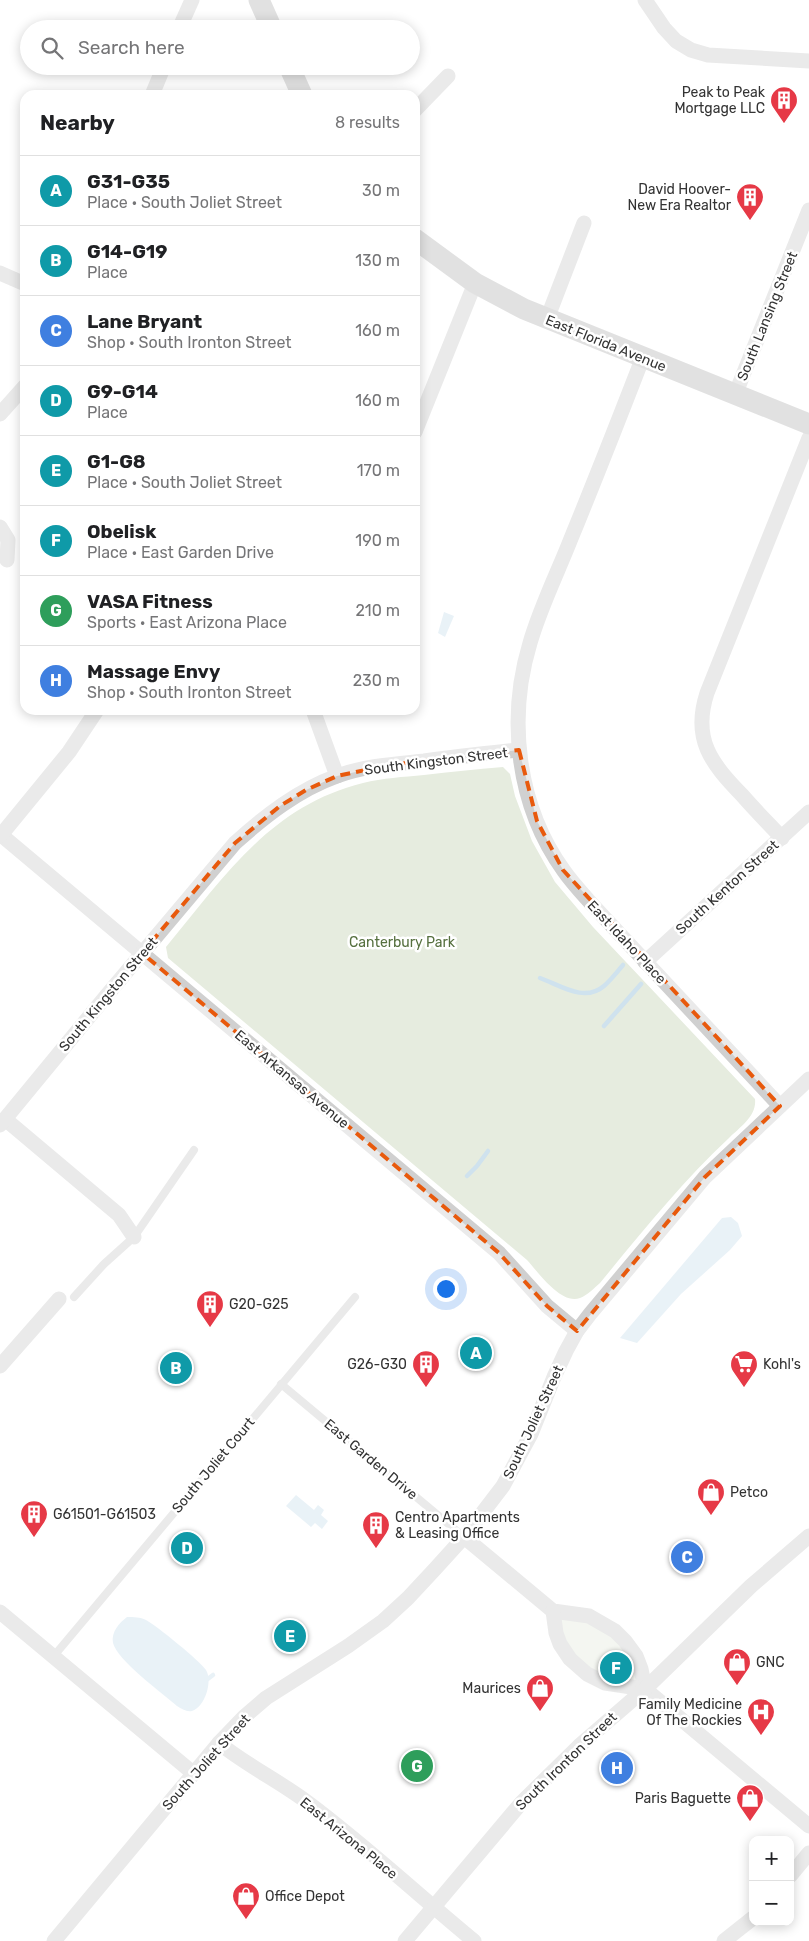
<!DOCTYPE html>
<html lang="en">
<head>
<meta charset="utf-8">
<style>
	body { margin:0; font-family:Rubik,sans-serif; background:#f6f6f6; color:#202124 }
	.controls { position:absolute; right:15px; bottom:15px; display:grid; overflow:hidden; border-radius:10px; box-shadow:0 2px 12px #0003 }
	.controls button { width:45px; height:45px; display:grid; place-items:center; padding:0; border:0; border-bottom:1px solid #e0e0e0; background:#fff; color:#202124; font:25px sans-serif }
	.you { position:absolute; left:445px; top:1288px; width:18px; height:18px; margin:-12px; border:4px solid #fff; border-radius:50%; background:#1a73e8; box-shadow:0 0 0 8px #1a73e833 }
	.badge { display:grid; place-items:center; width:32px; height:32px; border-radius:50%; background:#0f766e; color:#fff; font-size:16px; font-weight:700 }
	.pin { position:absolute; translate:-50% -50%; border:2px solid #fff; box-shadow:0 1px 5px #0006 }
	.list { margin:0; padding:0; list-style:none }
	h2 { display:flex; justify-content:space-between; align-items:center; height:65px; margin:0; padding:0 20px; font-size:21px }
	h2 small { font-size:16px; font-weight:400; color:#757577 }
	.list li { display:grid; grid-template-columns:32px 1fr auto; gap:15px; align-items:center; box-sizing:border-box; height:70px; padding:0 20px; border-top:1px solid #e0e0e0 }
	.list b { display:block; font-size:19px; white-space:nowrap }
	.list p { margin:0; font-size:16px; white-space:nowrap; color:#757577 }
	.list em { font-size:16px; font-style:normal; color:#757577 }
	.icon { flex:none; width:28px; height:28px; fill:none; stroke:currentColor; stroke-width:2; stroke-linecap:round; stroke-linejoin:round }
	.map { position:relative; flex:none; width:809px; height:1941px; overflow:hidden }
	.search { position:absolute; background:#fff; box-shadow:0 2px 12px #0003; left:20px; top:20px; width:400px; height:55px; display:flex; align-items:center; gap:12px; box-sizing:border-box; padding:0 18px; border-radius:28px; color:#757577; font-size:19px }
	.panel { position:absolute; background:#fff; box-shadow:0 2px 12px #0003; left:20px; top:90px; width:400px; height:625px; border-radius:15px }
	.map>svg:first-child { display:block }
</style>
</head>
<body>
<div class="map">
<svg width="809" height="1941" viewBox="0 0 809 1941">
	<rect width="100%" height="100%" fill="#fff"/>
	<g fill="#e6ecdf">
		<path d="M503,767L510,774L515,796L532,841L555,882L593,927L755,1099C757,1116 740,1127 729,1138C682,1182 641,1233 600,1283C594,1288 588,1295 580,1298C561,1305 539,1273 527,1260L168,958L166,947C223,878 270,806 363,783C383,778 403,777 424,775C450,772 476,769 503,767Z"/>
		<path d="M567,1612L615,1631L645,1689L587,1674L554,1624Z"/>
	</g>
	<g fill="#cfe2ee">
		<path d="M444,612L454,616L445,637L438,633Z"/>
		<path d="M731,1217L738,1223L742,1236L730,1250L681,1294L637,1343L620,1338L722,1218Z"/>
		<path d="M296,1495L314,1510L318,1505L324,1510L321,1515L328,1521L322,1529L315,1523L311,1527L286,1506Z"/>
		<path d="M127,1617C134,1617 140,1617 146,1620C157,1626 200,1661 206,1670C213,1681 205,1707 192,1711C186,1712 182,1709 177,1706C162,1693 117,1660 113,1643C111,1632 119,1623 127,1617Z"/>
	</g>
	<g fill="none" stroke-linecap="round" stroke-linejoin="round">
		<g stroke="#cfe2ee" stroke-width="4.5">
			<path d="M540,978C560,985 584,1003 604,986C611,980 617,972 623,965"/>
			<path d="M604,1026L641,984"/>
			<path d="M467,1176L477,1166L488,1151"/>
			<path d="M205,1681L213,1675"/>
		</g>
		<g stroke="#d0d0d0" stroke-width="8">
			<path d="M74,1297L104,1264L134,1237L194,1150"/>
			<path d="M281,1384L464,1537"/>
			<path d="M53,1657L355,1297"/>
		</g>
		<g stroke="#d0d0d0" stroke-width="15">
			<path d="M645,0L664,28L676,41L691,50L708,55L809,61"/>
			<path d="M179,29L192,0"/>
			<path d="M152,95L164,66"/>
			<path d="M415,110L448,76"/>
			<path d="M0,273L25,284"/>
			<path d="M547,319L584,223"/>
			<path d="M643,357C619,419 595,480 570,541C557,574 540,608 530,643C507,719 517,806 564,871C571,881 580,891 588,900L780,1106"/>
			<path d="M735,395L809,210"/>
			<path d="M0,414L25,386"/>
			<path d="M415,432L475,283"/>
			<path d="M0,527L8,540L7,560"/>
			<path d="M313,710L337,776"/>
			<path d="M0,834L499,1253L547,1306L577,1331"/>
			<path d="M1,835L69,752L97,710"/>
			<path d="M782,838C769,824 755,810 742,795C711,763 692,739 707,693L809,438"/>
			<path d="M645,962L809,812"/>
			<path d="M5,1119L119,1215L134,1237"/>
			<path d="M0,1125L107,995L235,843C265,816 298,790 337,776C364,766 395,764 424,761C455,757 487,753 519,750"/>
			<path d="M0,1366L59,1299"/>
			<path d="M464,1537L553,1611L589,1616L615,1631L625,1641L636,1656L641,1669L645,1689"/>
			<path d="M553,1611L556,1633L560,1644L570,1659L587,1674L605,1683L645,1689L809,1826"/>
			<path d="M0,1612L193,1773"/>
			<path d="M219,1743C246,1765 279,1781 307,1802C365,1845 418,1895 474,1941"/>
			<path d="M790,1876L809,1853"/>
			<path d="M54,1941L219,1743L244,1717L266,1698L348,1646L383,1621L408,1598L435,1569L464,1537L503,1486L531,1434L554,1377L566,1351L577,1331L590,1314L705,1177L809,1079"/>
			<path d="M405,1941L522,1802L579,1746L645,1689L751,1586L809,1536"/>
			<path d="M724,1941L753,1918"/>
		</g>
		<g stroke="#bdbdbd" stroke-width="21">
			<path d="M259,0L272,29"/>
			<path d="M289,66L302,95"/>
			<path d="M415,239L475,283L524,309L809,424"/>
		</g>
	</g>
	<path d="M0 0H809V1941H0ZM519,750L537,821L563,870L780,1106L705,1177L577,1331L547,1306L499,1253L142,953L235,843L280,806L306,790L337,776L389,765Z" fill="#fff" fill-opacity=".55" fill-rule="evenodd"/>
	<path fill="none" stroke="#e8590c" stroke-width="4" stroke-dasharray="10 6" stroke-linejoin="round" d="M519,750L537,821L563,870L780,1106L705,1177L577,1331L547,1306L499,1253L142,953L235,843L280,806L306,790L337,776L389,765Z"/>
	<defs>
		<g id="building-pin" transform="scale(1.4375)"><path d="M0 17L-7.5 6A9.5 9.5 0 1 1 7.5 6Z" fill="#e63946" stroke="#fff"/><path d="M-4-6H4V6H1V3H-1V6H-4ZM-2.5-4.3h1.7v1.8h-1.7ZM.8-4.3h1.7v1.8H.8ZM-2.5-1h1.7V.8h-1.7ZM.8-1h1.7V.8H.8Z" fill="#fff"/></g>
		<g id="supermarket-pin" transform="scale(1.4375)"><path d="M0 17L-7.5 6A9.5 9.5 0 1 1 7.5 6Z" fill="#e63946" stroke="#fff"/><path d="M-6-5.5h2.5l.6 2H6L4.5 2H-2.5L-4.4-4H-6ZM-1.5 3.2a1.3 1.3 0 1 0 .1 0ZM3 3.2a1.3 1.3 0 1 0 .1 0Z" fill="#fff"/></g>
		<g id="shop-pin" transform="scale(1.4375)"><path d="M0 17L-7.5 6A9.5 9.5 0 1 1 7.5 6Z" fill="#e63946" stroke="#fff"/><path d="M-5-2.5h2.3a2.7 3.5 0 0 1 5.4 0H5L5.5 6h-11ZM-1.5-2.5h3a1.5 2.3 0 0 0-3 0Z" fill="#fff"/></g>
		<g id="hospital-pin" transform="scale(1.4375)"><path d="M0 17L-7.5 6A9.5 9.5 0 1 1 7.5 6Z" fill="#e63946" stroke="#fff"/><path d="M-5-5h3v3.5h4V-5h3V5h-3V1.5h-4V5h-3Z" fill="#fff"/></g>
	</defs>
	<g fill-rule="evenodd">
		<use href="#building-pin" x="784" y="100"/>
		<use href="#building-pin" x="750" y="197"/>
		<use href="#building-pin" x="210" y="1304"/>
		<use href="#building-pin" x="426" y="1364"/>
		<use href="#supermarket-pin" x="744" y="1364"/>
		<use href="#shop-pin" x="711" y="1492"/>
		<use href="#building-pin" x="34" y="1514"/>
		<use href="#building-pin" x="376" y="1525"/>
		<use href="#shop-pin" x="737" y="1662"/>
		<use href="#shop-pin" x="540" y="1688"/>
		<use href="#hospital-pin" x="761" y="1712"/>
		<use href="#shop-pin" x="750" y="1798"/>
		<use href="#shop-pin" x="246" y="1896"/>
	</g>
	<g text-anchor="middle" stroke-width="5" stroke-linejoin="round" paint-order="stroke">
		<g font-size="14" fill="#333" stroke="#fff" text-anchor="start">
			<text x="765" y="97" text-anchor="end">Peak to Peak<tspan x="765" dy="16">Mortgage LLC</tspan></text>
			<text x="731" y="194" text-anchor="end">David Hoover-<tspan x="731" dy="16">New Era Realtor</tspan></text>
			<text x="229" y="1309">G20-G25</text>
			<text x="407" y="1369" text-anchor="end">G26-G30</text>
			<text x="763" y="1369">Kohl's</text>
			<text x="730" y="1497">Petco</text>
			<text x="53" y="1519">G61501-G61503</text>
			<text x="395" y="1522">Centro Apartments<tspan x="395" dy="16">&amp; Leasing Office</tspan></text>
			<text x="756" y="1667">GNC</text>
			<text x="521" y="1693" text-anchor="end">Maurices</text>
			<text x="742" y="1709" text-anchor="end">Family Medicine<tspan x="742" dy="16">Of The Rockies</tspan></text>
			<text x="731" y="1803" text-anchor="end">Paris Baguette</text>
			<text x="265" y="1901">Office Depot</text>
		</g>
		<g font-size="14" fill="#333" stroke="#fff">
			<text transform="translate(767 316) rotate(-68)" y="5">South Lansing Street</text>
			<text transform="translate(606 343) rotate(22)" y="5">East Florida Avenue</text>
			<text transform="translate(436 761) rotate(-7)" y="5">South Kingston Street</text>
			<text transform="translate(727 887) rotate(-42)" y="5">South Kenton Street</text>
			<text transform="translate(627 942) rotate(47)" y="5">East Idaho Place</text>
			<text transform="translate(108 994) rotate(-50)" y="5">South Kingston Street</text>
			<text transform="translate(292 1079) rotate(40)" y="5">East Arkansas Avenue</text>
			<text transform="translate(533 1422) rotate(-65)" y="5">South Joliet Street</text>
			<text transform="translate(371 1459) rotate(40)" y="5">East Garden Drive</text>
			<text transform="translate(213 1465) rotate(-50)" y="5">South Joliet Court</text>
			<text transform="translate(566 1761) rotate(-44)" y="5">South Ironton Street</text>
			<text transform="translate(206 1762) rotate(-48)" y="5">South Joliet Street</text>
			<text transform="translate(349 1838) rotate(39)" y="5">East Arizona Place</text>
		</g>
		<g font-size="14" fill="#56703f" stroke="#fff">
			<text x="402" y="947">Canterbury Park</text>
		</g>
	</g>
</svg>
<div class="controls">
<button>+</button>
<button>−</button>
</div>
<div class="you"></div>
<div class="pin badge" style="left:476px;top:1353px;background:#0f9aa8">A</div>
<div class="pin badge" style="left:176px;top:1368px;background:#0f9aa8">B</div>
<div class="pin badge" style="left:687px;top:1557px;background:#3f7fe0">C</div>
<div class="pin badge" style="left:187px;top:1548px;background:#0f9aa8">D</div>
<div class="pin badge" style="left:290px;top:1636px;background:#0f9aa8">E</div>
<div class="pin badge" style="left:616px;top:1668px;background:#0f9aa8">F</div>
<div class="pin badge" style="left:417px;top:1766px;background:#2e9e5b">G</div>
<div class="pin badge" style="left:617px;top:1768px;background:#3f7fe0">H</div>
<div class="search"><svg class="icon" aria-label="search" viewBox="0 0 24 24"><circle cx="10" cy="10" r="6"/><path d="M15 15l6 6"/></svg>Search here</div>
<section class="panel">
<h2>Nearby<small>8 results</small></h2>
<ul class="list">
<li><span class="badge" style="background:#0f9aa8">A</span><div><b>G31-G35</b><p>Place · South Joliet Street</p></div><em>30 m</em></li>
<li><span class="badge" style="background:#0f9aa8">B</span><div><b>G14-G19</b><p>Place</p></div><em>130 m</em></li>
<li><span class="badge" style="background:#3f7fe0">C</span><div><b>Lane Bryant</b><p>Shop · South Ironton Street</p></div><em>160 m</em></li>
<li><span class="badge" style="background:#0f9aa8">D</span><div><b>G9-G14</b><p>Place</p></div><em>160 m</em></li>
<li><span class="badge" style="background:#0f9aa8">E</span><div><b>G1-G8</b><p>Place · South Joliet Street</p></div><em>170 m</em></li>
<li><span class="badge" style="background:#0f9aa8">F</span><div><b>Obelisk</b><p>Place · East Garden Drive</p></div><em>190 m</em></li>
<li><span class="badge" style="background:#2e9e5b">G</span><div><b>VASA Fitness</b><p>Sports · East Arizona Place</p></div><em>210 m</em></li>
<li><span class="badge" style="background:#3f7fe0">H</span><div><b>Massage Envy</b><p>Shop · South Ironton Street</p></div><em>230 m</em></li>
</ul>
</section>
</div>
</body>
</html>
